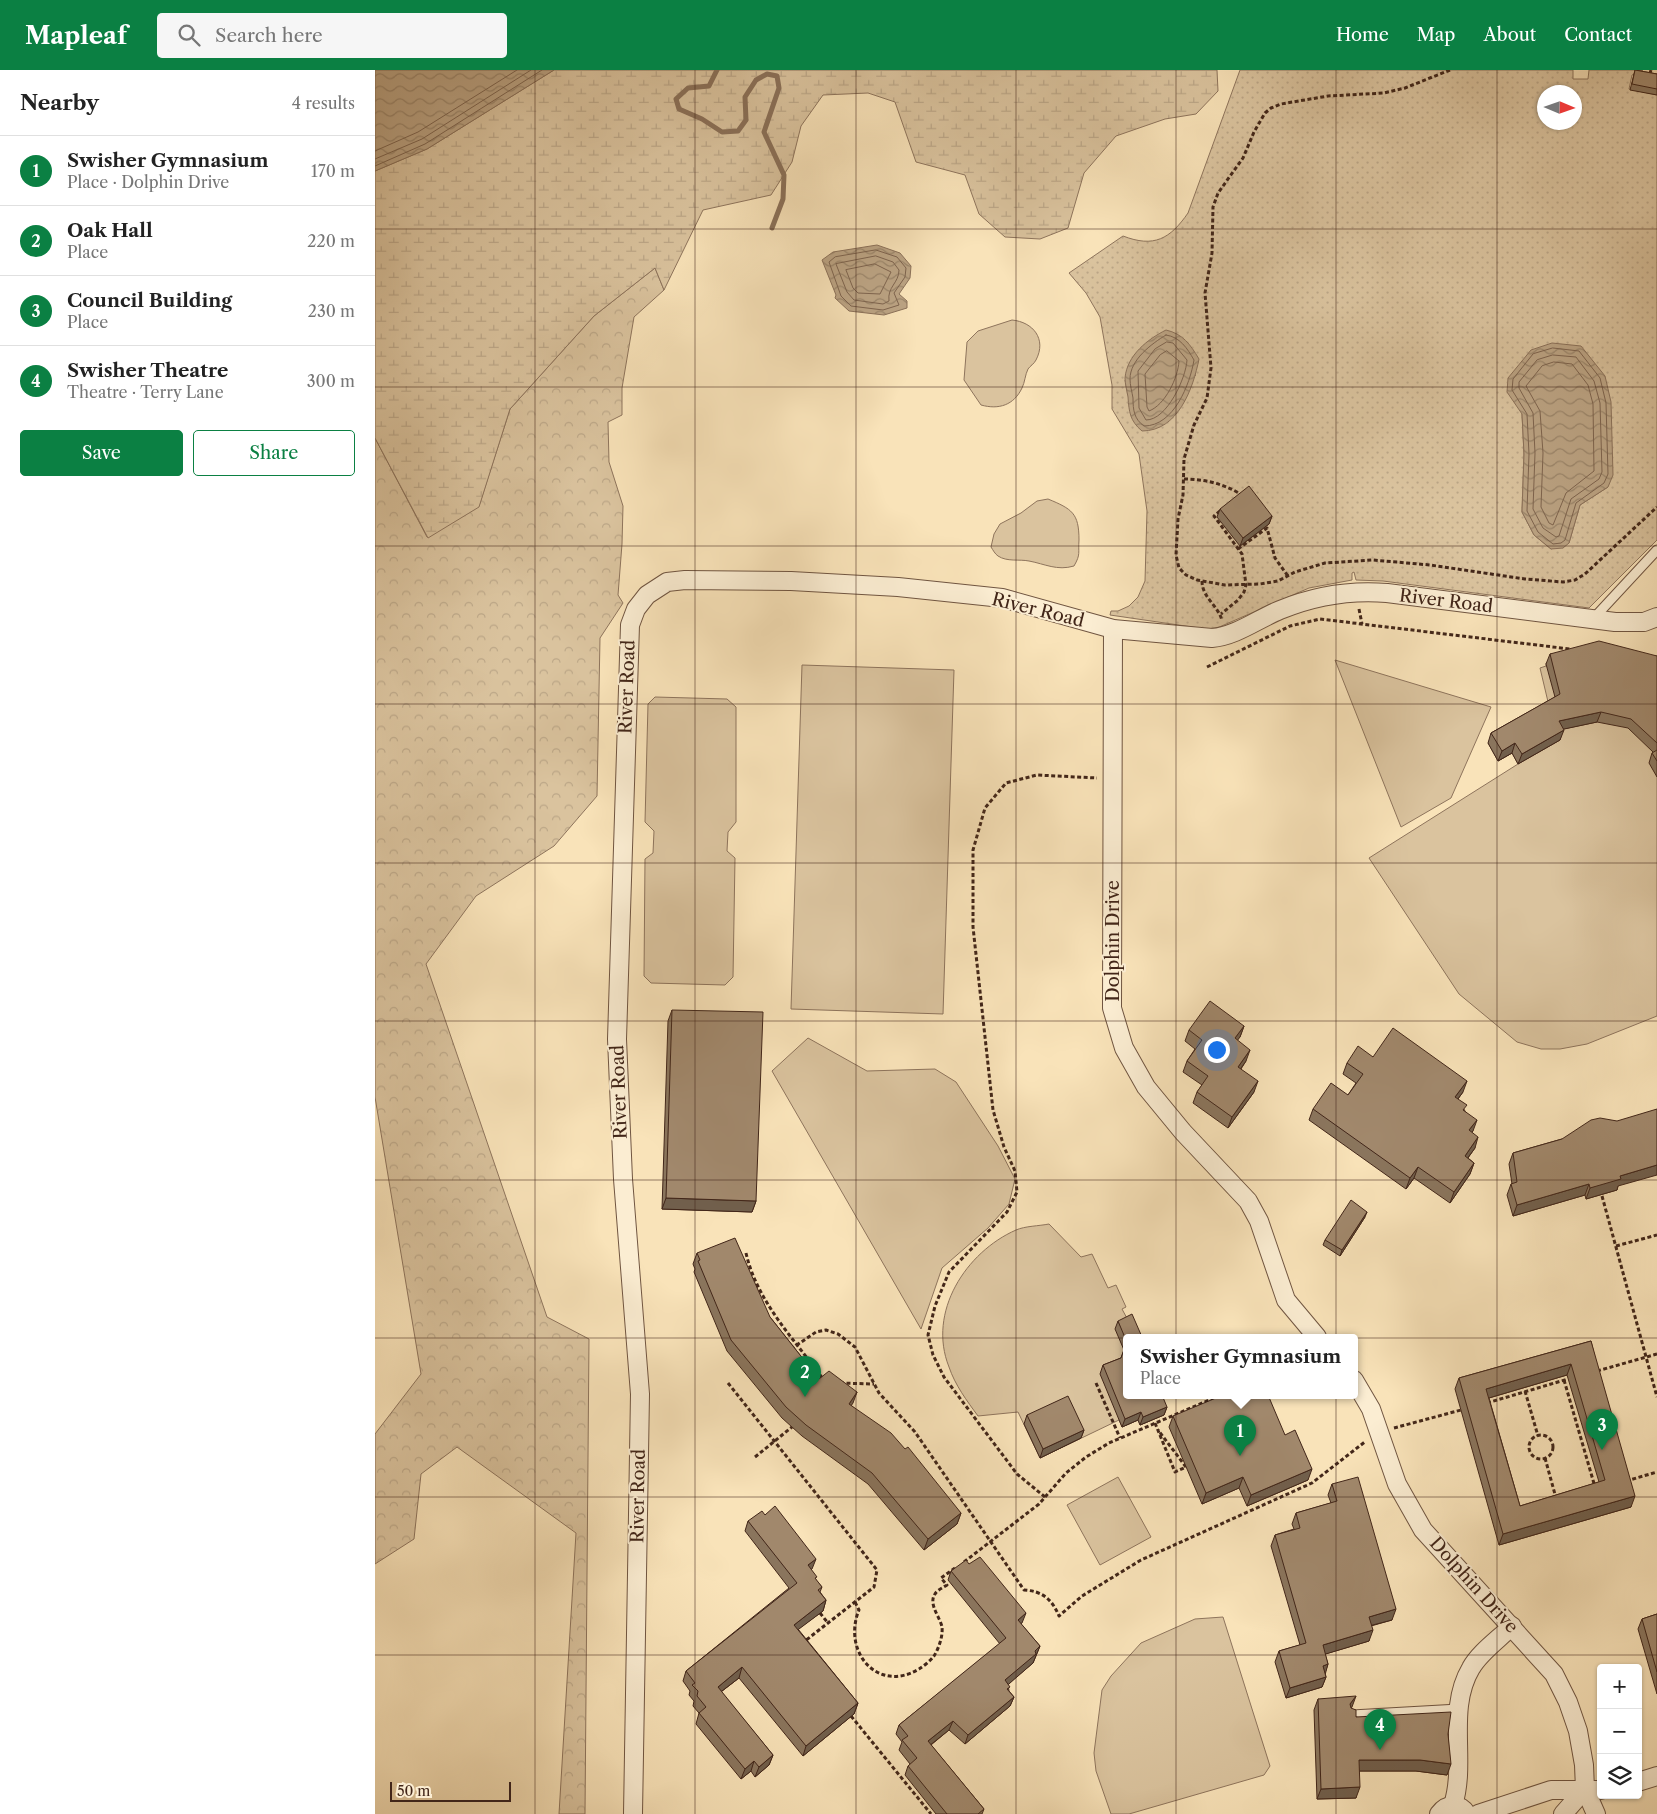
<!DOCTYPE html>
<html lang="en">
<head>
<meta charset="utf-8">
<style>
	body { margin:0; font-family:"Libre Caslon Text",serif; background:#f6f6f6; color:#222 }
	.controls { position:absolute; right:15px; bottom:15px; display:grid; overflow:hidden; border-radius:5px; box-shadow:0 1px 4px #0004 }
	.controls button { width:45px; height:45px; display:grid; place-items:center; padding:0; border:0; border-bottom:1px solid #e0e0e0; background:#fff; color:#222; font:25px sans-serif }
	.compass { position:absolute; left:1162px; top:15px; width:45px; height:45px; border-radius:50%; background:#fff; box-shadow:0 1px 4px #0004; rotate:92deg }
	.scale { position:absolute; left:15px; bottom:12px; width:121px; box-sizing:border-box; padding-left:5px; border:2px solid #422619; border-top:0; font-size:14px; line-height:18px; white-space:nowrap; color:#422619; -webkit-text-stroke:4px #fbedd2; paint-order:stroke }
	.you { position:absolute; left:841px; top:979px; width:18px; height:18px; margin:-12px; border:4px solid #fff; border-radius:50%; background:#1a73e8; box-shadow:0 0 0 8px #1a73e833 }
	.badge { display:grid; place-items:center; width:32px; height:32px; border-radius:50%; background:#0b8043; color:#fff; font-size:16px; font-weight:700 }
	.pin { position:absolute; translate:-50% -41px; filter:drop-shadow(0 1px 2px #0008) }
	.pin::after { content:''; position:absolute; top:26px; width:18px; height:15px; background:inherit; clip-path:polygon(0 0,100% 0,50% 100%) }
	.popup { position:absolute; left:748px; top:1264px; width:235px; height:65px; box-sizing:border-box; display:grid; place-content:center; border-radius:5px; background:#fff; filter:drop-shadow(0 1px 4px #0005); font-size:16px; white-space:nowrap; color:#767676 }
	.popup b { font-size:19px; color:#222 }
	.popup::after { content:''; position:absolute; left:50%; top:100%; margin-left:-10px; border:10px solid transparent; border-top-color:#fff }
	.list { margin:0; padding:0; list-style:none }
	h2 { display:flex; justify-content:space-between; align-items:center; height:65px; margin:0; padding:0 20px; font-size:21px }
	h2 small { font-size:16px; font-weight:400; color:#767676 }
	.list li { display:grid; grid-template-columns:32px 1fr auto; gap:15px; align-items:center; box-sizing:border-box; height:70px; padding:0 20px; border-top:1px solid #e0e0e0 }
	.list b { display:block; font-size:19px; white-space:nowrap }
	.list p { margin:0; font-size:16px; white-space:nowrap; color:#767676 }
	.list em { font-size:16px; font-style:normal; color:#767676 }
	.actions { display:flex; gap:10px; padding:15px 20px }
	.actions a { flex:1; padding:11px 0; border:1px solid #0b8043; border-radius:5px; text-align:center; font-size:18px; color:#0b8043 }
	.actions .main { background:#0b8043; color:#fff }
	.icon { flex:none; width:28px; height:28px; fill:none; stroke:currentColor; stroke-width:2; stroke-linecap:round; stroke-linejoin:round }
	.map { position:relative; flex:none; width:1282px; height:1744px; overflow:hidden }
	header { display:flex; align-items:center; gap:30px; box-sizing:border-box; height:70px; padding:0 25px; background:#0b8043; color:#fff }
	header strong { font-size:24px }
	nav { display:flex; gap:28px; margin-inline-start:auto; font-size:18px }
	.search { width:350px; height:45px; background:#f6f6f6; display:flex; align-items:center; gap:12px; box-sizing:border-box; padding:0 18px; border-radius:5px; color:#767676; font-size:19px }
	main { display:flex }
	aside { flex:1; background:#fff }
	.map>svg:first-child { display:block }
</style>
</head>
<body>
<header>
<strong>Mapleaf</strong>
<div class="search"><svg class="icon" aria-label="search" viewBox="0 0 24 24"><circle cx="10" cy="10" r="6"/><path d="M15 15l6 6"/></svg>Search here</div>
<nav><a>Home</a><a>Map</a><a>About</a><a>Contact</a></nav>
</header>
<main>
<aside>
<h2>Nearby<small>4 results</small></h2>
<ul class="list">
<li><span class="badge">1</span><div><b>Swisher Gymnasium</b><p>Place · Dolphin Drive</p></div><em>170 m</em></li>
<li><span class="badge">2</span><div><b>Oak Hall</b><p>Place</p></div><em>220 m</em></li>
<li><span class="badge">3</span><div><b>Council Building</b><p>Place</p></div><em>230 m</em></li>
<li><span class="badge">4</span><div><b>Swisher Theatre</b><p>Theatre · Terry Lane</p></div><em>300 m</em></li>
</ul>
<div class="actions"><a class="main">Save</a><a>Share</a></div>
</aside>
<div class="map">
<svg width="1282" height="1744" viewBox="0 0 1282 1744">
	<defs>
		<pattern id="grass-dots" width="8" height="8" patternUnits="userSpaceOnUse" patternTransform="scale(1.25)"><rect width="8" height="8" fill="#dac39e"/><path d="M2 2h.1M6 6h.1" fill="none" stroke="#bca788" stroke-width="1.8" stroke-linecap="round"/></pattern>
		<pattern id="forest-crowns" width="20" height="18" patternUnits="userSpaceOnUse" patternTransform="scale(1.25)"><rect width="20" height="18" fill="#dac39e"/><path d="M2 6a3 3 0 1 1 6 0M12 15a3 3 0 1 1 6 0" fill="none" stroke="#bca788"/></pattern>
		<pattern id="wetland-marsh" width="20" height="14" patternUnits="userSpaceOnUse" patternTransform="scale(1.25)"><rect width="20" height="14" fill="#dac39e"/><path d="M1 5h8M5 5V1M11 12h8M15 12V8" fill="none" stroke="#bca788"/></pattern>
		<pattern id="water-waves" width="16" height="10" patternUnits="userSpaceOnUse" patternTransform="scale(1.25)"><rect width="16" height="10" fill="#bba383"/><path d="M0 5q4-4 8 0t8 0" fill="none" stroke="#9a856a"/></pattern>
	</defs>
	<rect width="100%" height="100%" fill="#f9e3b9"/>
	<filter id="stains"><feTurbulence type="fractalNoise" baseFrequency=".004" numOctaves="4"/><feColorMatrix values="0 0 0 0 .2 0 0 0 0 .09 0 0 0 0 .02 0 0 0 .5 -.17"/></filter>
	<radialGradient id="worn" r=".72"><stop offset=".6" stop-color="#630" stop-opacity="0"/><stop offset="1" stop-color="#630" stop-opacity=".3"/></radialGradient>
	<path fill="url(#grass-dots)" stroke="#8e745c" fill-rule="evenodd" d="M865,0H1198V9H1213L1214,0H1268L1257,5L1254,19L1282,25V470L1214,538L1008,511L981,510L979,502L977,503V510L934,518L842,558L831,559L735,545L736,541H743L754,536L763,527L770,511L772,441L764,384L737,339V315L725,247L711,223L694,203L748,166C779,178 795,169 813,143ZM1170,22H1200V52H1170ZM821,305L753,325L750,310ZM1147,344L1233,417L1205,435L1194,473L1176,479L1159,465L1147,442L1149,384Z"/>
	<path fill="url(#forest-crowns)" stroke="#8e745c" d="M280,198L289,220L259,247L247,318V345L233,352L234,392L248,436L247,474L243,525L248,533L225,568L222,726L179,776L101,826L51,894L172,1247L214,1269L210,1744H184L201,1463L82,1377L46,1404L39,1469L0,1494V1364L46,1304L0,1027V368L52,467L104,436L135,339L219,246Z"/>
	<path fill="url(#wetland-marsh)" stroke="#8e745c" d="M179,0H842L843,21L821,44L790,49L741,66L709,103L693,158L665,169L630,167L604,144L590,105L541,92L520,32L493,23L448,25L426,56L417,92L396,125L328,140L289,220L280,198L219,246L135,339L104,437L53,468L0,368V101L52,79Z"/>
	<g fill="#dac39e" stroke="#8e745c">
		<path d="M637,250C658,252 672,269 661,290C659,294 655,296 653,299C650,305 650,312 647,318C639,335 624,340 606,335L589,310L592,272L603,261Z"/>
		<path d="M673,429C697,439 704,443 704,470C703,483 706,484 699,496C682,501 670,494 654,491C644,489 632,492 623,486C620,484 618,480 616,477L619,464L625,454L646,443L662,431Z"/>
		<path d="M960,590L1116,637L1076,728L1026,757Z"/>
		<path d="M1171,593L1282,597V946L1212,974L1185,979H1166L1142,972L1084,924L994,788L1143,694L1137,683L1123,691L1113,673L1174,636L1165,598L1171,596Z"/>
		<path d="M427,595L579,600L568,944L416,939Z"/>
		<path d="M280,627L352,629L361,637V752L353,762L352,781L360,788L358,907L350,915L276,913L269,906L270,789L278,783L279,761L270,752L273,634Z"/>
		<path d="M433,968L492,1001L560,999L581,1012L623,1076L640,1109L634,1134L613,1158L567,1198L546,1259L397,1001Z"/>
		<path d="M674,1154L706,1187L717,1184L733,1218L741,1215L751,1237L747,1239L754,1252L751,1267V1325L777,1350L765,1355L763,1350L747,1357L744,1350L665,1388L643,1342L603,1346C592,1331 580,1315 574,1297C552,1242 591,1182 641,1160C650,1156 664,1156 674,1154Z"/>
		<path d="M743,1407L776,1467L725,1495L692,1435Z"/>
		<path d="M848,1547L895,1696L889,1705L754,1744H736L721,1701L719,1683L727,1620L736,1606L766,1573L820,1549Z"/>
	</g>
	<g fill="url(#water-waves)" stroke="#8b7159">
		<path d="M0,0H179L52,79L0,101Z"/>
		<path d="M502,175L525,183L536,196L535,208L524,224L532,231V238L509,245L474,241L460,228L461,225L447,190L458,182Z"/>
		<path d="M791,260C808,264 815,274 824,289C818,319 803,361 767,361C755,351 754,342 753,327C752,321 750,314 750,308C752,285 773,269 791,260Z"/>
		<path d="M1177,273L1206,276L1230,306L1236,332L1238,405L1233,417L1205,435L1194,473L1188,478L1176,479L1159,465L1147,442L1149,384L1147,344L1132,322L1133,308L1156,280Z"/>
	</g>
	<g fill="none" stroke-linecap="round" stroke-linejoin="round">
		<g stroke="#7e644e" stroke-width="1">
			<path d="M0,81L43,62L142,0"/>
			<path d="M0,89L47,69L156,0"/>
			<path d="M0,96L50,74L167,0"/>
			<path d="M501,180L522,187L531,198L530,207L519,223L524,235L508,240L476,236L466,226L454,192L460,187Z"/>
			<path d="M501,186L518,192L524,200C524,213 512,217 514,231L508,234L479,230L472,222L461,194Z"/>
			<path d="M500,194L516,202L505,224L483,223L478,218L471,200Z"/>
			<path d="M791,265C805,267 812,278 819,290C815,314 799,356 769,356C759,349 758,340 758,328C757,322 755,315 755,309C755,290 776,274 791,265Z"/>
			<path d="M792,272L798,273L812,290C811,308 792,350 771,350L764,338L763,301L780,279Z"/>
			<path d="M1178,278L1204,281L1225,308L1231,333L1233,404L1229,413L1201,433L1190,470L1186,473L1178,474L1163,462L1152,441L1154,384L1152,344L1137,320L1138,309L1158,284Z"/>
			<path d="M792,281L804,291C803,308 790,335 774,341L772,337L770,304L785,285Z"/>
			<path d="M1178,285L1201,287L1219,311L1225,333L1227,402L1224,409L1196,429L1184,466L1181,467L1168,458L1158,439L1160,383L1158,343L1144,318V312L1162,290Z"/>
			<path d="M1179,292L1197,294L1213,315L1218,334L1219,401L1191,423L1178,455L1174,453L1166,437L1168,383L1165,341L1151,316L1167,296Z"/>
		</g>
		<path stroke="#8b7159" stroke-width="5" d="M342,0L334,16L313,18L301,29L304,39L327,49L347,62L363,61L371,50L370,27L381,10L392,4L402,6L404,18L389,62L409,105L408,129L397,158"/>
		<g stroke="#705541" stroke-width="11">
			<g id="service">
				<path d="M1218,549L1282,480"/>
				<path d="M977,1645L1084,1639"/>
			</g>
		</g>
		<g stroke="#705541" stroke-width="20">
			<g id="minor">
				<path d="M738,559L737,938L749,978L771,1017L808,1062L873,1131L884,1151L911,1230L942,1267"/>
				<path d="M979,1310L996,1339L1022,1414L1048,1460L1179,1604L1193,1632L1203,1661L1209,1695L1210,1719L1221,1744"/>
				<path d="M1263,1712L1282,1706"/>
				<path d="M1078,1735C1092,1691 1071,1640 1096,1598C1105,1582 1124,1569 1137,1556"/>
				<path d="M258,1744L265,1324L248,1109L242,969L255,555L261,539L272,525L292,512L310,510L416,511L523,517L627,528L738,559L837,568C861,566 883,549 905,540C939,526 976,520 1012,523L1240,552H1269L1282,547"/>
				<path d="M1064,1744C1072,1733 1085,1733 1092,1744"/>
				<path d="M1103,1744L1176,1720H1226"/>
				<path d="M1188,1744L1210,1719"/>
			</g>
		</g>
		<g stroke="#422619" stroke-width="3" stroke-dasharray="4 2.5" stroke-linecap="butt">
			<path d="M1075,0L1030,18L1009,23L953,26L906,34L896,38L890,43L879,62L868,88L843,123L838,137L837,183L830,223L836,298L832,328L819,355L809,389L808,425L803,449L801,485L804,498L811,505L822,510L850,515L885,514L903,511L920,502L950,493L998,490L1055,495L1150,509L1188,512L1200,510L1210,504L1282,437"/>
			<path d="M1275,3L1276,0"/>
			<path d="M809,409C829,409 850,414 867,425"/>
			<path d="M845,441L839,446L867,484L871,515L869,522L863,530L846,544"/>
			<path d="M863,479L892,458L900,488L913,506"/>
			<path d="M827,511C827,528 844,536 847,551"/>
			<path d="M984,539L987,554"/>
			<path d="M832,597L915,556L945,549L1195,579"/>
			<path d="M1227,1126L1282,1327"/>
			<path d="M1241,1176L1282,1165"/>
			<path d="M371,1183C382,1232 420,1270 448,1309"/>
			<path d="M416,1279L441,1262L451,1260L463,1264L480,1277L504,1323L540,1362L649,1520C667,1521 677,1529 684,1546L707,1526L766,1490L937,1413L991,1371"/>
			<path d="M1222,1301L1282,1284"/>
			<path d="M1189,1310L1220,1417"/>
			<path d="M353,1313L502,1500L499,1517L430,1571"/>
			<path d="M465,1313L499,1314"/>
			<path d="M721,1313L745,1368"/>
			<path d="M1150,1321L1163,1366"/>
			<path d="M1112,1333L1193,1309"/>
			<path d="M780,1353L800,1402L811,1397L783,1360"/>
			<path d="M1019,1358L1086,1340"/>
			<circle cx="1166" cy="1377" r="12"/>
			<path d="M380,1387L417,1357"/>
			<path d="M1170,1388L1181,1428"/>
			<path d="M1251,1411L1282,1402"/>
			<path d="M670,1427L642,1404L569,1307L558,1285L553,1265L560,1236L574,1202L632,1142L642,1122L640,1101L629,1077L618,1040L598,857V780L610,738L631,713L662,705L722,708"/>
			<path d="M589,1492L664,1434L691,1403L711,1387L734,1373L846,1325"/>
			<path d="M480,1532L484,1540C467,1581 502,1624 544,1599C549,1596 555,1591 559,1586C564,1578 568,1566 567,1557C565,1547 553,1534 560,1524C562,1520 569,1517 572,1515L566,1508L580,1498"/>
			<path d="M445,1543L453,1553"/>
			<path d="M476,1646L556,1744"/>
		</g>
		<use href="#service" stroke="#fbedd2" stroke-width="9"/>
		<use href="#minor" stroke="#fbedd2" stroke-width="18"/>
	</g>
	<g fill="#8a755d" stroke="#422619" fill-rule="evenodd">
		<path d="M1260,0L1282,4V25L1255,20Z"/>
		<path d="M845,439L897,446L894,454L865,476L842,447Z"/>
		<path d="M1175,584L1282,586V707L1274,693L1277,683L1278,682L1253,658L1222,652L1188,659L1185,670L1143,694L1137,683L1123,691L1113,673L1116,663L1180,627L1171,594Z"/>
		<path d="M297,940L381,1131L377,1142L287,1139L293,951Z"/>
		<path d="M869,956L865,967L862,970L871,991L866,999L879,1022L853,1058L818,1033L822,1022L827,1015L808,1002L812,991L820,979L810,971L814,960Z"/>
		<path d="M998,987L1088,1022L1083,1029L1090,1041L1098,1061L1097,1062L1100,1078L1093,1088L1099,1093L1095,1104L1075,1133L1039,1108L1031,1119L934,1050L938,1039L973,1025L981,1013L968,1004L972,993Z"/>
		<path d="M1187,1069L1243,1116L1242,1120L1211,1129L1210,1125L1138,1146L1132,1125L1136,1114H1137L1134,1094L1138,1083Z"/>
		<path d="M990,1147L965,1186L948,1175L950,1170Z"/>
		<path d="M322,1183L395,1247L444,1309L482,1322L476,1335L586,1443L582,1454L549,1480L493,1414L427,1366L407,1348L352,1281L319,1202L320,1199L318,1194Z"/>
		<path d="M743,1251L751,1267V1325L792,1337L789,1345L765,1355L763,1350L747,1357L725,1304L728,1295L746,1288L749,1280L740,1259Z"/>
		<path d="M1216,1271L1256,1437L1124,1475L1080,1319L1084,1308ZM1192,1305L1224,1412L1145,1436L1114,1328Z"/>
		<path d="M652,1345L709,1360L706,1368L665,1388L649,1354Z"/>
		<path d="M798,1346L910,1365L933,1410L872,1436L864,1418L827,1434L794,1357Z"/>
		<path d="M957,1414L1017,1550L996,1556L994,1571L950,1584L953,1594L950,1603L951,1607L947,1617L911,1628L900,1592L904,1581L925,1575L896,1476L900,1465L919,1459L917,1454L921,1443L956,1433L953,1425Z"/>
		<path d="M373,1451L437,1499L436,1500L441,1510L447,1517L445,1522L451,1530L448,1541L423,1559L483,1633L479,1644L428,1686L364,1608L346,1622L398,1685L394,1695L380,1707L376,1701L366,1709L321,1654L324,1643L318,1636L319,1631L314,1625L315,1621L308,1611L311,1601L414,1518L370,1461Z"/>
		<path d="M594,1494L647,1553L646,1554L665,1576L658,1593L633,1614L634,1621L639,1627L635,1636L590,1674L574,1660L556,1675L609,1739L607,1744H561L530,1705L533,1696L535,1694L524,1680L527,1672L521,1664L524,1655L625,1574L573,1510L576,1501Z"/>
		<path d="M1282,1544V1624L1263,1559L1267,1549Z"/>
		<path d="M943,1629L976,1638L981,1647L1073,1664L1072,1705L1041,1701H984L981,1728L942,1729L939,1640Z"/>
	</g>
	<g fill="#715f4c" stroke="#422619">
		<path d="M897,446L894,454L865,476L868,468Z"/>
		<path d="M1226,642L1222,652L1180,661L1184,651Z"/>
		<path d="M1189,660L1185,670L1143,694L1147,684Z"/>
		<path d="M1140,673L1137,683L1123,691L1127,681Z"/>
		<path d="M869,956L865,967L856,979L860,968Z"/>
		<path d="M875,980L871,991L859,1008L863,997Z"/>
		<path d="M883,1011L879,1022L853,1058L857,1047Z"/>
		<path d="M1092,1011L1088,1022L1076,1038L1080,1027Z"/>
		<path d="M1102,1050L1098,1061L1090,1071L1094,1060Z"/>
		<path d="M1103,1067L1100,1078L1086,1097L1090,1086Z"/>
		<path d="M1099,1093L1095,1104L1075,1133L1079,1122Z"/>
		<path d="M1282,1095V1105L1243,1116L1242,1120L1211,1129L1215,1118L1245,1106Z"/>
		<path d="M1043,1097L1039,1108L1031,1119L1035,1108Z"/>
		<path d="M1214,1114L1210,1125L1138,1146L1142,1135Z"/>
		<path d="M291,1128L381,1131L377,1142L287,1139Z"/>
		<path d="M992,1142L990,1147L965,1186L967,1180Z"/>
		<path d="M1196,1294L1192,1305L1107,1330L1111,1319Z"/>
		<path d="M482,1322L478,1333L470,1345L474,1334Z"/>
		<path d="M792,1337L789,1345L765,1355L768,1347Z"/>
		<path d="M766,1342L763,1350L747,1357L750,1349Z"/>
		<path d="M709,1360L706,1368L665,1388L668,1379Z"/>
		<path d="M937,1399L933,1410L872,1436L876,1425Z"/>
		<path d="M868,1407L864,1418L827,1434L831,1423Z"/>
		<path d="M1260,1426L1256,1437L1124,1475L1128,1464Z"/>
		<path d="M586,1443L582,1454L549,1480L553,1469Z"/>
		<path d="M441,1489L437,1499L429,1505L433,1495Z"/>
		<path d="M451,1530L448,1541L416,1565L419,1555Z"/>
		<path d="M1021,1539L1017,1550L990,1557L994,1547Z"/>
		<path d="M651,1543L647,1553L639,1560L643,1550Z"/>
		<path d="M998,1560L994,1571L944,1586L948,1575Z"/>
		<path d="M665,1576L658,1593L627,1620L630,1610Z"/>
		<path d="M953,1594L950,1605L948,1596Z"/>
		<path d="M367,1597L364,1608L339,1627L343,1617Z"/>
		<path d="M951,1607L947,1617L911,1628L915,1618Z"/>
		<path d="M981,1626L977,1637L971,1645L975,1634Z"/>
		<path d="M639,1627L635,1636L590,1674L593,1665Z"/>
		<path d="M483,1633L479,1644L428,1686L431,1676Z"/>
		<path d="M578,1651L574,1660L549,1680L553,1671Z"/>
		<path d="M398,1685L394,1695L380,1707L384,1697Z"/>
		<path d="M984,1690H1045L1076,1694L1072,1705L1041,1701H980Z"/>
		<path d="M379,1691L376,1701L366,1709L370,1699Z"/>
		<path d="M985,1717L981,1728L942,1729L946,1719Z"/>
	</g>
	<g fill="#a1886c" stroke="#422619" fill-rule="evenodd">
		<path d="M1260,0L1282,4V19L1257,14Z"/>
		<path d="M874,416L897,446L868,468L845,439Z"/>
		<path d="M1224,571L1282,586V673L1256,649L1226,642L1184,651L1189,660L1147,684L1140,673L1127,681L1116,663L1185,624L1175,584Z"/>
		<path d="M1282,680V691L1277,683Z"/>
		<path d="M835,931L869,956L860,968L875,980L863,997L883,1011L857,1047L822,1022L833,1006L812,991L827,970L814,960Z"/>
		<path d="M297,940L388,942L381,1131L291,1128Z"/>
		<path d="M1018,958L1092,1011L1080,1027L1092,1035L1088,1040L1102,1050L1094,1060L1103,1067L1090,1086L1099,1093L1079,1122L1043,1097L1035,1108L938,1039L956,1013L973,1025L988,1004L972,993L983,976L998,987Z"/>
		<path d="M1282,1039V1095L1245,1106L1246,1109L1215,1118L1214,1114L1142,1135L1136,1114L1142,1112L1138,1083L1187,1069L1216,1050L1225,1048L1242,1051Z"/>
		<path d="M976,1130L992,1142L967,1180L950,1170Z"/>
		<path d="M360,1168L395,1247L444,1309L454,1301L482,1322L474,1334L516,1363L530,1379L533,1377L586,1443L553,1469L497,1403L431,1355L411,1337L356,1270L323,1191L325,1190L322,1183Z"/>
		<path d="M757,1244L767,1267H751V1270L743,1251Z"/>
		<path d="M1216,1271L1260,1426L1128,1464L1084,1308ZM1196,1294L1230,1410L1145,1436L1111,1319Z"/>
		<path d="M751,1274V1325H787L792,1337L768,1347L766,1342L750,1349L728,1295L746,1288Z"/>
		<path d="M848,1325H893L910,1365L920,1360L937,1399L876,1425L868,1407L831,1423L798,1346Z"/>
		<path d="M693,1326L709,1360L668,1379L652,1345Z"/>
		<path d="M983,1407L1021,1539L994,1547L998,1560L948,1575L953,1594L948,1596L951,1607L915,1618L904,1581L931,1573L900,1465L925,1458L921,1443L962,1431L957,1414Z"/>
		<path d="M400,1436L441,1489L433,1495L442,1507L440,1508L447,1517L443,1520L451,1530L419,1555L483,1633L431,1676L367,1597L343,1617L398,1685L384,1697L379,1691L370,1699L324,1643L331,1637L322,1626L323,1621L317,1615L320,1613L311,1601L422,1513L373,1451L387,1441L390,1445Z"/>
		<path d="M605,1487L651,1543L643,1550L665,1576L660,1581L661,1584L630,1610L635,1617L632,1619L639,1627L593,1665L578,1651L553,1671L609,1739L603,1744H572L533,1696L542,1688L527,1670L533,1666L524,1655L631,1568L576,1501L591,1490L594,1494Z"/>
		<path d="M1282,1544V1602L1267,1549Z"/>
		<path d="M981,1626L975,1634L976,1638L981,1640V1647L1076,1642L1073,1664L1076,1694L1045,1690H984L985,1717L946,1719L943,1629Z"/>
	</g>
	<path fill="none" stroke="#422619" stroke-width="1" stroke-opacity="0.55" d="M160,0V1744M320,0V1744M481,0V1744M641,0V1744M801,0V1744M961,0V1744M1122,0V1744M0,159H1282M0,317H1282M0,476H1282M0,634H1282M0,793H1282M0,951H1282M0,1110H1282M0,1268H1282M0,1427H1282M0,1585H1282"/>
	<g text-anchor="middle" stroke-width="4" stroke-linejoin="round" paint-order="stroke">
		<g font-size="18" fill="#422619" stroke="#fbedd2">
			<text transform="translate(1071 531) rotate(7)" y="6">River Road</text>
			<text transform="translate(663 540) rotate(14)" y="6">River Road</text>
			<text transform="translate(252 617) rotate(-88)" y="6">River Road</text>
			<text transform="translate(738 871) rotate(-90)" y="6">Dolphin Drive</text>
			<text transform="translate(244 1022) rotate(-92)" y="6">River Road</text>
			<text transform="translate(263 1426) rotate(-89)" y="6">River Road</text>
			<text transform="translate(1099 1515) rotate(48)" y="6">Dolphin Drive</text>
		</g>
	</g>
	<rect width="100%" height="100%" filter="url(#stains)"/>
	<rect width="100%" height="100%" fill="url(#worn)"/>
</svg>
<div class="controls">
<button>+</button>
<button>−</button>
<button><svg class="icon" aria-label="layers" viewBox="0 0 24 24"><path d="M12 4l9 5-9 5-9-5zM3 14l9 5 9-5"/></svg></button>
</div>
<svg class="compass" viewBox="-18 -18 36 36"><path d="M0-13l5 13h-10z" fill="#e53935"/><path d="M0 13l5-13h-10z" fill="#767676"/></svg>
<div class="scale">50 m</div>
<div class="you"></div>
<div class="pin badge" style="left:865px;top:1386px">1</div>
<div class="popup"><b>Swisher Gymnasium</b>Place</div>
<div class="pin badge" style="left:430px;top:1327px">2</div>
<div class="pin badge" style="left:1227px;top:1380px">3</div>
<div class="pin badge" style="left:1005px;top:1680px">4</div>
</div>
</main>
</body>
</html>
